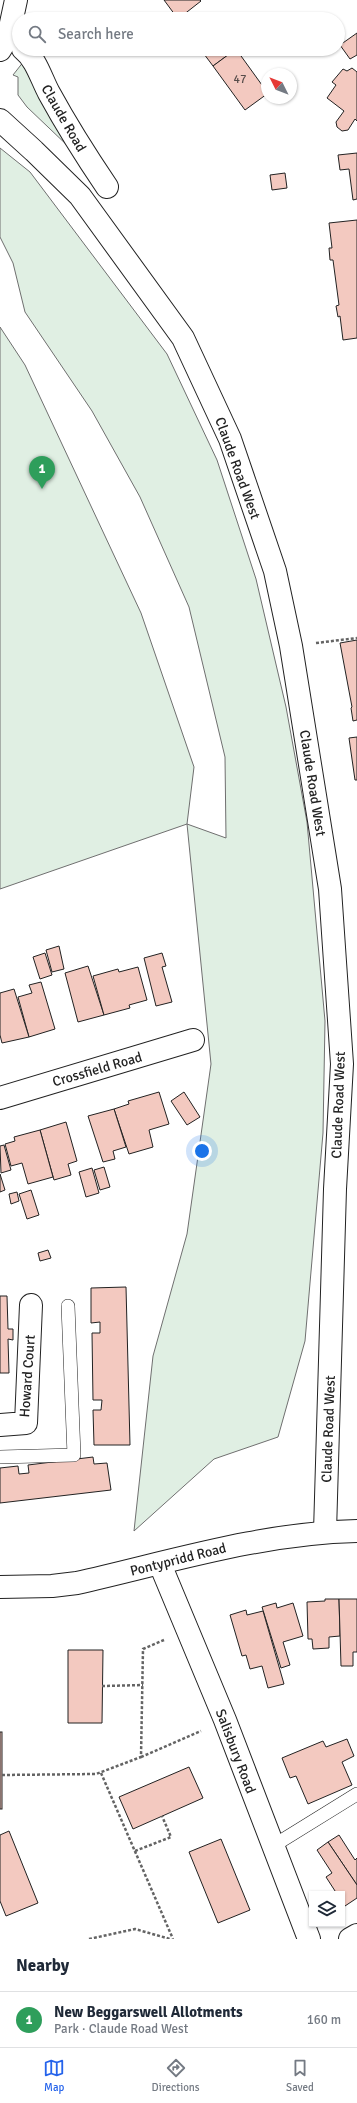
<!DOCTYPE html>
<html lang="en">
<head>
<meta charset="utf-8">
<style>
	body { margin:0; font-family:Signika,sans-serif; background:#f2f2f3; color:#1f2937 }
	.controls { position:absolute; right:12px; bottom:12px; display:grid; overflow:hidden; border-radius:0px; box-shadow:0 1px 3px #0004 }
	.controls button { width:36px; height:36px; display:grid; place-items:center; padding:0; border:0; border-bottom:1px solid #e0e1e3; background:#fff; color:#1f2937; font:20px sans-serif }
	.compass { position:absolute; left:261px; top:68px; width:36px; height:36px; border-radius:50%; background:#fff; box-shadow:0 1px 3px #0004; rotate:312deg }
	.you { position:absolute; left:202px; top:1151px; width:14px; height:14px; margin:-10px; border:3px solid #fff; border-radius:50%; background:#1a73e8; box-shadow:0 0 0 6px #1a73e833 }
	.badge { display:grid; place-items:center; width:26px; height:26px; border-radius:50%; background:#2563eb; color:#fff; font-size:13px; font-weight:700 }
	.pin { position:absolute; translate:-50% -33px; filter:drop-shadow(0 1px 2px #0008) }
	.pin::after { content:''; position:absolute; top:21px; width:14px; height:12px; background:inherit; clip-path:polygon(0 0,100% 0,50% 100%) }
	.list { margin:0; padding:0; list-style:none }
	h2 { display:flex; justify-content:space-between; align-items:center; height:52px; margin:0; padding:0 16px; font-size:17px }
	h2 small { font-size:13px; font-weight:400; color:#747a83 }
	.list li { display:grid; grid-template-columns:26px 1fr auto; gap:12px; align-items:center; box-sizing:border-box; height:56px; padding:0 16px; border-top:1px solid #e0e1e3 }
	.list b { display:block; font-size:15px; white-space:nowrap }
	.list p { margin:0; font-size:13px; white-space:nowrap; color:#747a83 }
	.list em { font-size:13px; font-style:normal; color:#747a83 }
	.icon { flex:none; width:22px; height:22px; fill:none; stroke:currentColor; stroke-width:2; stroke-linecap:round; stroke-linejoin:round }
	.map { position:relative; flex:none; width:357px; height:1939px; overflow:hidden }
	.search { position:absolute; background:#fff; box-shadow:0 1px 3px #0004; left:12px; right:12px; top:12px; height:44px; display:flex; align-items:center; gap:10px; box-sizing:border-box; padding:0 14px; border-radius:22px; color:#747a83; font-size:15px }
	.sheet { height:108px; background:#fff }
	nav { display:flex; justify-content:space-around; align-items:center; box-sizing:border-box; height:56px; border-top:1px solid #e0e1e3; background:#fff; font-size:11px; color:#747a83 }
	nav a { display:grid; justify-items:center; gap:2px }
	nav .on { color:#2563eb }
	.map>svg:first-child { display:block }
</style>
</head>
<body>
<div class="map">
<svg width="357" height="1939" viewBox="0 0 357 1939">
	<rect width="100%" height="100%" fill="#fff"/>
	<g fill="#e0efe3" stroke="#6f6f6f">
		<path d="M24,61L70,148L27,107L18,95V77L13,75Z"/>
		<path d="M0,148L30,172L167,354L217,460L256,579L286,707L307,822L325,1021L323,1133L305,1341L278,1437L214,1459L134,1531L153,1356L187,1234L211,1064L187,824L0,889V327L25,365L141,613L194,767L187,824L226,838L225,757L189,607L140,497L92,411L25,312L13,263L0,237Z"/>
	</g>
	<g fill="#f3c9c0" stroke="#222">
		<path d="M164,0H200L201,1L178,19Z"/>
		<path d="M357,33V55L350,59L340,45Z"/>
		<path d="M194,49H236L213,66L201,50L197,53Z"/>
		<path d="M236,49L267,92V94L245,110L213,66Z"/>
		<path d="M352,68L357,72V121L355,119L348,130L342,131L337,127L336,122L344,111L327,98L336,85L332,82L343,69L347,71Z"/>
		<path d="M357,153V199L353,200L349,169L340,170L338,155Z"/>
		<path d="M285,173L287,188L272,190L270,175Z"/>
		<path d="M357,220V338L343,340L340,316L338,317L336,306L339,305L333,260H330L329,248H332L329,223Z"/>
		<path d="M357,640V720L353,721L351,708L352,707L340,643Z"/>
		<path d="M357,737V780H355L349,738Z"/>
		<path d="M59,946L64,969L52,972L46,950Z"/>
		<path d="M45,953L52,975L40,979L33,957Z"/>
		<path d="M162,953L166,966L162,967L172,1002L156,1006L144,958Z"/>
		<path d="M88,966L104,1015L78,1022L65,973Z"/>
		<path d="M138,967L147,1000L129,1005L130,1008L104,1015L93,976L118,969L119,972Z"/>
		<path d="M41,982L55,1029L29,1037L18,997L32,993L29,985Z"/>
		<path d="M14,989L29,1037L2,1043L0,1035V993Z"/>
		<path d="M159,1092L169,1124L149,1130L153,1147L129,1154L114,1109L129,1104L128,1101Z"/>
		<path d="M184,1092L200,1117L187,1125L171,1101Z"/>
		<path d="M114,1109L126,1147L113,1151L115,1159L103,1162L88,1116Z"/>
		<path d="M66,1122L77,1161L68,1164L71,1175L54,1180L40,1130Z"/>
		<path d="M40,1130L53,1177L28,1184L22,1163L11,1166L5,1144L15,1141L14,1137Z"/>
		<path d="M4,1145L11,1170L1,1173L0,1146Z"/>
		<path d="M104,1167L110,1187L100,1190L94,1170Z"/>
		<path d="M92,1168L99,1193L86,1197L79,1172Z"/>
		<path d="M0,1174L5,1190L0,1192Z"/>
		<path d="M31,1190L39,1215L27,1219L19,1194Z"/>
		<path d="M17,1192L19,1201L11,1204L9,1194Z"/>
		<path d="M48,1250L51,1258L40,1261L38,1253Z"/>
		<path d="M126,1287L130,1445H94L93,1410H101L102,1400H93L92,1333H100V1322L91,1323V1288Z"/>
		<path d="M0,1296H7L8,1329H13V1340L8,1339L9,1373H0Z"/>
		<path d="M93,1457L94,1464L107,1463L111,1490L0,1503V1468L18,1466L19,1474L29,1473L28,1465Z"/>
		<path d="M325,1599H339L340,1636L329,1637V1648L313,1649L312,1639H308L307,1602L325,1601Z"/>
		<path d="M339,1599H357V1652H353V1666H341Z"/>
		<path d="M276,1603L277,1608L293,1603L303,1636L283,1642L290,1665L281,1668L262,1607Z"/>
		<path d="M246,1610L247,1615L263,1611L284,1684L268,1688L262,1666L250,1669L246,1655L242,1656L230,1615Z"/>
		<path d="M68,1650H103L102,1723H68Z"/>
		<rect x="0" y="1732" width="2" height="77"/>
		<path d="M347,1739L354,1756L342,1762L352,1785L308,1804L296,1776L290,1778L282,1758L323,1741L326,1747Z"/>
		<path d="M189,1767L203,1798L133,1829L119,1797Z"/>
		<path d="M9,1831L38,1903L6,1916L0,1901V1835Z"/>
		<path d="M339,1835L355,1860L357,1858V1885L328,1842Z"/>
		<path d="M221,1839L250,1910L218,1923L189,1852Z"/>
		<path d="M328,1842L357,1885V1898L345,1906L342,1901V1894H337L326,1877L332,1873L317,1850Z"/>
	</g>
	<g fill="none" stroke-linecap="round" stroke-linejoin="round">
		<g stroke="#222" stroke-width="14">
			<g id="service">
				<path d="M0,1457L74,1455L68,1306"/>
				<path d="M273,1846L357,1794"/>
			</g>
		</g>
		<g stroke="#222" stroke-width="24">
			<g id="minor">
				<path d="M23,49C36,59 41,78 49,93C67,126 86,156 107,187"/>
				<path d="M0,50L8,37L16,0"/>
				<path d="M0,120L34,151L80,196L183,338L230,439L275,571L291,646L330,889L342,1064L335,1189L325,1532"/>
				<path d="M0,1098L193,1040"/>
				<path d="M0,1425L26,1423L31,1305"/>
				<path d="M160,1564L225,1720L309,1939"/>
				<path d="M350,1939L357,1935"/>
			</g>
		</g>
		<g stroke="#222" stroke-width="24">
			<path id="secondary" d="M0,1587L52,1586L77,1583C170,1562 261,1533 357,1531"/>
		</g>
		<g stroke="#646464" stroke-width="2.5" stroke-dasharray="3 2" stroke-linecap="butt">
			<path d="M316,643L357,638"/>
			<path d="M102,1686L143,1685"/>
			<path d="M141,1757L201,1731"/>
			<path d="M101,1773L173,1939"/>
			<path d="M2,1775L96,1774L141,1757L143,1649L164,1640"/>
			<path d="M135,1851L171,1837L162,1816"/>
			<path d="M89,1939L135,1929L170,1939"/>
		</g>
		<use href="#service" stroke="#fff" stroke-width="13"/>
		<use href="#minor" stroke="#fff" stroke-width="22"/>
		<use href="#secondary" stroke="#fff" stroke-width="22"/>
	</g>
	<g text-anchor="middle" stroke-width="3" stroke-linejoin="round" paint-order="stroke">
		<g font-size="12" fill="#564c4a">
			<text x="240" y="83">47</text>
		</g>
		<g font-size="14" fill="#222" stroke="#fff">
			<text transform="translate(64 118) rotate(60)" y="5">Claude Road</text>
			<text transform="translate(238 468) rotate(70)" y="5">Claude Road West</text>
			<text transform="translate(313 783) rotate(81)" y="5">Claude Road West</text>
			<text transform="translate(97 1069) rotate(-16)" y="5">Crossfield Road</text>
			<text transform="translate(338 1105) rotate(-88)" y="5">Claude Road West</text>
			<text transform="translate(27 1376) rotate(-86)" y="5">Howard Court</text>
			<text transform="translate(328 1429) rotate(-88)" y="5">Claude Road West</text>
			<text transform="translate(178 1559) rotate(-14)" y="5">Pontypridd Road</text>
			<text transform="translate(236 1751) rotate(69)" y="5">Salisbury Road</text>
		</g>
	</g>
</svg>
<div class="controls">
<button><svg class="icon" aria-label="layers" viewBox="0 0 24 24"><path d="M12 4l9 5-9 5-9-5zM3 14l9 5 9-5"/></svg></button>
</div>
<svg class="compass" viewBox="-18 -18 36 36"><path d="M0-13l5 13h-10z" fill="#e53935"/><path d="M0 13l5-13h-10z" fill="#747a83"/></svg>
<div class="you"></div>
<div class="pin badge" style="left:42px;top:489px;background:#2e9e5b">1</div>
<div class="search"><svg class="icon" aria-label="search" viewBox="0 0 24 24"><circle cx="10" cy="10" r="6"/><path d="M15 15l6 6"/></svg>Search here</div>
</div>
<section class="sheet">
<h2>Nearby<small></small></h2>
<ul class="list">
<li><span class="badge" style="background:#2e9e5b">1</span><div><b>New Beggarswell Allotments</b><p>Park · Claude Road West</p></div><em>160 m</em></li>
</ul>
</section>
<nav>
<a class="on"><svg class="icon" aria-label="map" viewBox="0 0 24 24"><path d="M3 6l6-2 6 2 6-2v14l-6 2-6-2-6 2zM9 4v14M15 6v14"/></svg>Map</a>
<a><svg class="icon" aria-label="directions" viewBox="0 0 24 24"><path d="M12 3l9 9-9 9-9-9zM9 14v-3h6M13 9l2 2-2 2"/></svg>Directions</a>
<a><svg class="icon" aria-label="saved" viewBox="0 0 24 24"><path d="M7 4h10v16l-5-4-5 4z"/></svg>Saved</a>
</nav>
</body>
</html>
